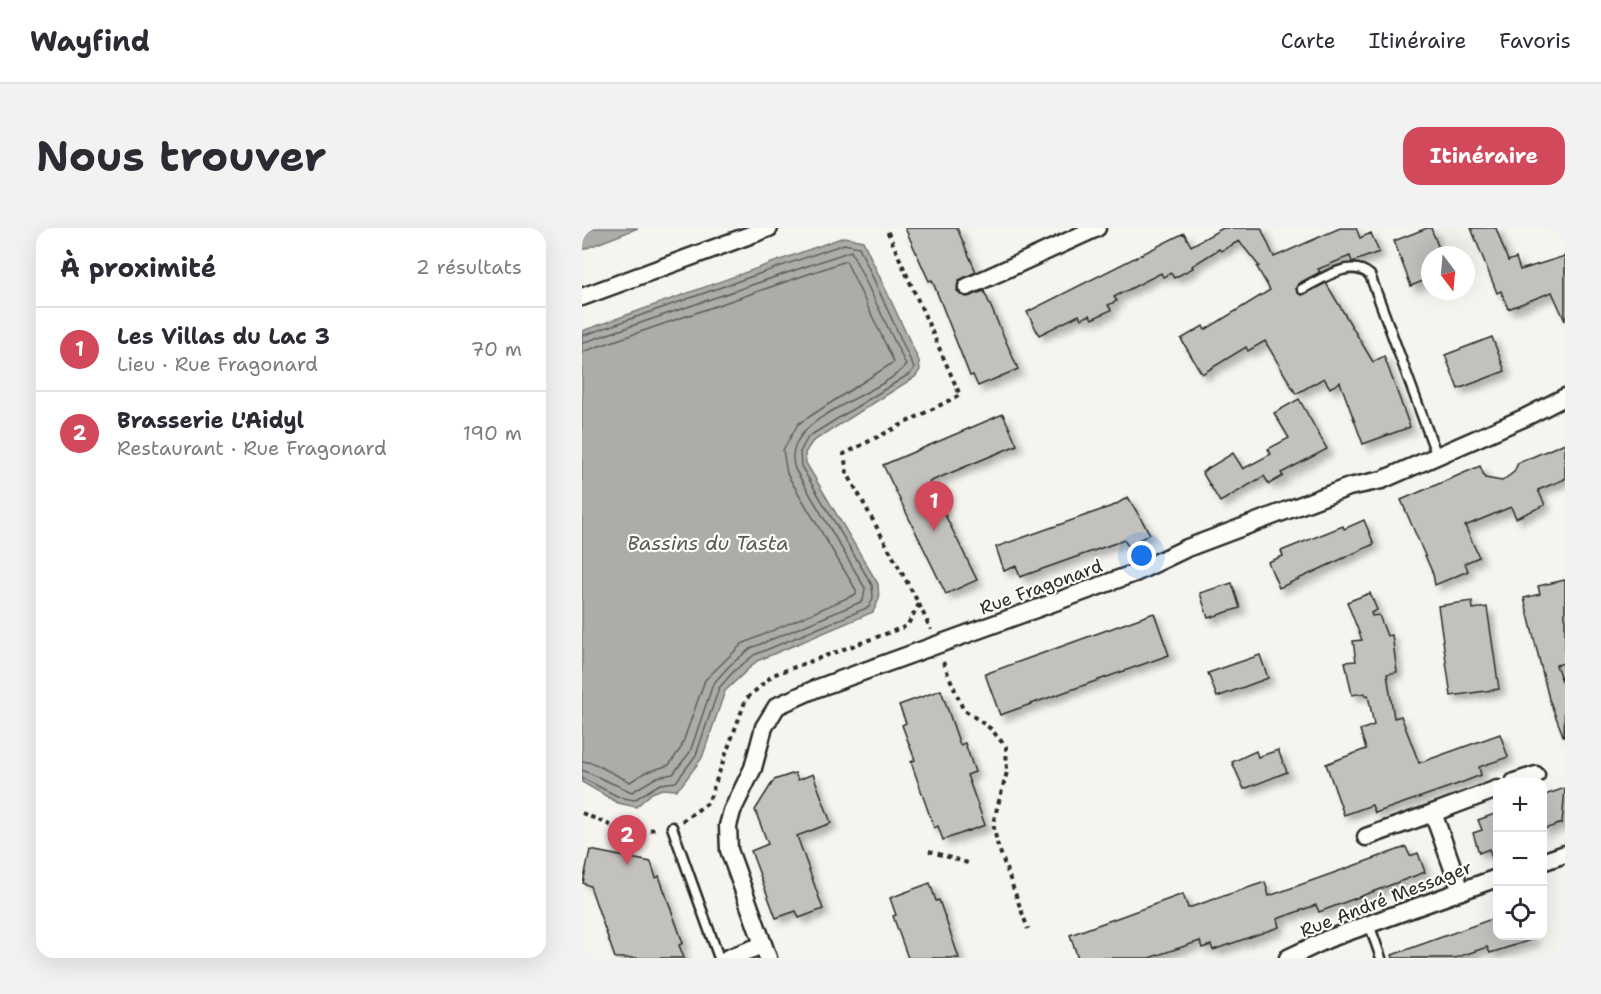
<!DOCTYPE html>
<html lang="fr">
<head>
<meta charset="utf-8">
<style>
	body { margin:0; font-family:"Shantell Sans",sans-serif; background:#f2f2f3; color:#2b2b33 }
	.controls { position:absolute; right:18px; bottom:18px; display:grid; overflow:hidden; border-radius:12px; box-shadow:0 6px 24px #0002 }
	.controls button { width:54px; height:54px; display:grid; place-items:center; padding:0; border:0; border-bottom:2px solid #e1e1e2; background:#fff; color:#2b2b33; font:30px sans-serif }
	.compass { position:absolute; left:839px; top:18px; width:54px; height:54px; border-radius:50%; background:#fff; box-shadow:0 6px 24px #0002; rotate:164deg }
	.you { position:absolute; left:560px; top:328px; width:21px; height:21px; margin:-15px; border:4px solid #fff; border-radius:50%; background:#1a73e8; box-shadow:0 0 0 9px #1a73e833 }
	.badge { display:grid; place-items:center; width:39px; height:39px; border-radius:50%; background:#d1495b; color:#fff; font-size:20px; font-weight:700 }
	.pin { position:absolute; translate:-50% -50px; filter:drop-shadow(0 2px 3px #0008) }
	.pin::after { content:''; position:absolute; top:32px; width:21px; height:18px; background:inherit; clip-path:polygon(0 0,100% 0,50% 100%) }
	.list { margin:0; padding:0; list-style:none }
	h2 { display:flex; justify-content:space-between; align-items:center; height:78px; margin:0; padding:0 24px; font-size:26px }
	h2 small { font-size:20px; font-weight:400; color:#7c7c81 }
	.list li { display:grid; grid-template-columns:39px 1fr auto; gap:18px; align-items:center; box-sizing:border-box; height:84px; padding:0 24px; border-top:2px solid #e1e1e2 }
	.list b { display:block; font-size:22px; white-space:nowrap }
	.list p { margin:0; font-size:20px; white-space:nowrap; color:#7c7c81 }
	.list em { font-size:20px; font-style:normal; color:#7c7c81 }
	.icon { flex:none; width:33px; height:33px; fill:none; stroke:currentColor; stroke-width:2; stroke-linecap:round; stroke-linejoin:round }
	.map { position:relative; flex:none; width:983px; height:730px; overflow:hidden; border-radius:18px }
	header { display:flex; align-items:center; gap:36px; box-sizing:border-box; height:84px; padding:0 30px; background:#fff; border-bottom:2px solid #e1e1e2 }
	header strong { font-size:28px }
	nav { display:flex; gap:33px; margin-inline-start:auto; font-size:21px }
	.intro { display:flex; align-items:center; justify-content:space-between; box-sizing:border-box; height:144px; padding:0 36px }
	h1 { margin:0; font-size:42px }
	.button { padding:15px 27px; border-radius:18px; background:#d1495b; color:#fff; font-size:21px; font-weight:700 }
	main { display:flex; gap:36px; padding:0 36px }
	aside { flex:1; background:#fff; border-radius:18px; box-shadow:0 6px 24px #0002 }
	.map>svg:first-child { display:block }
</style>
</head>
<body>
<header>
<strong>Wayfind</strong>
<nav><a>Carte</a><a>Itinéraire</a><a>Favoris</a></nav>
</header>
<div class="intro"><h1>Nous trouver</h1><a class="button">Itinéraire</a></div>
<main>
<aside>
<h2>À proximité<small>2 résultats</small></h2>
<ul class="list">
<li><span class="badge">1</span><div><b>Les Villas du Lac 3</b><p>Lieu · Rue Fragonard</p></div><em>70 m</em></li>
<li><span class="badge">2</span><div><b>Brasserie L'Aidyl</b><p>Restaurant · Rue Fragonard</p></div><em>190 m</em></li>
</ul>
</aside>
<div class="map">
<svg width="983" height="730" viewBox="0 0 983 730">
	<defs>
		<filter id="shadow"><feDropShadow dx="5.5" dy="5.5" stdDeviation="3" flood-color="#0004"/></filter>
	</defs>
	<rect width="100%" height="100%" fill="#f5f4ef"/>
	<filter id="ink" filterUnits="userSpaceOnUse"><feTurbulence type="fractalNoise" baseFrequency=".0167" numOctaves="2"/><feDisplacementMap in="SourceGraphic" scale="12" xChannelSelector="R" yChannelSelector="G"/><feConvolveMatrix kernelMatrix="1 2 1 2 8 2 1 2 1" color-interpolation-filters="sRGB"/></filter>
	<g filter="url(#ink)">
		<g fill="#adaca9" stroke="#797877" stroke-width="1.5">
			<path d="M0,0H56L0,22Z"/>
			<path d="M262,9L281,13L337,133L338,142L333,149L230,214L223,225L224,235L296,356L297,371L291,384L175,433L143,463L120,530L99,558L94,562L80,561L70,565L54,579L36,575L0,554V103Z"/>
		</g>
		<g fill="none" stroke-linecap="round" stroke-linejoin="round">
			<g stroke="#5f5f5d" stroke-width="1.5">
				<path d="M0,108L262,16L277,19L332,140L329,145L226,209L218,224L219,238L290,357L291,370L287,379L172,427L152,443L137,460L114,527L94,554L78,556L52,572L37,569L0,550"/>
				<path d="M0,115L269,23L324,137C299,169 195,189 213,241L283,360L281,373L169,420L147,438L131,456L108,524L91,546L75,549L50,564L0,542"/>
				<path d="M0,124L264,33L312,134L216,196L201,222L205,246L274,362V366L160,416L123,452L99,520L87,537L62,545L48,554L11,535L0,533"/>
			</g>
		</g>
		<g fill="#c2c1be" stroke="#2b2b2b" stroke-width="1.5" filter="url(#shadow)">
			<path d="M323,0H375L394,44L377,52L375,63L385,69L402,63L436,141L396,158L391,147L388,148L350,52L347,53Z"/>
			<path d="M641,0H679L692,29L758,0H774L778,10L789,5L797,24L770,34L768,28L736,41L738,44L717,55L714,61L720,67L744,55L791,134L802,128L828,199L781,216L758,154L748,160L742,150L714,166L683,113L666,123L664,119L620,146L599,111L621,98L623,102L688,62L675,39L677,38L657,13L639,23L637,21L610,38L611,40L592,50L589,45L581,49L579,45L532,69L535,73L526,77L529,82L510,91L508,87L499,91L497,87L457,107L445,84L602,5L609,18Z"/>
			<path d="M845,0H849L858,23L848,27V50L829,58L812,13Z"/>
			<path d="M889,0H914L926,33L934,30L938,42L983,28V93L970,64L926,81L919,63L915,65Z"/>
			<path d="M910,109L923,143L876,161L863,127Z"/>
			<path d="M717,171L745,221L699,245L701,248L687,256L682,248L638,274L620,244L651,225L661,241L689,226L686,221L707,210L692,185Z"/>
			<path d="M421,186L435,217L347,254L395,352L364,366L301,237Z"/>
			<path d="M983,215V251L956,262L963,277L934,290L929,279L883,298L897,329L883,335L886,343L853,357L851,346L819,272L898,238L903,250L920,253L932,244L936,235Z"/>
			<path d="M546,269L568,306L546,318L542,312L438,349L434,338L422,343L414,319L533,277Z"/>
			<path d="M782,292L792,316L697,360L686,334L701,328L699,323L761,298L762,301Z"/>
			<path d="M983,352V435L974,437L983,461L982,510L967,471L942,370L958,366L956,358Z"/>
			<path d="M650,355L658,380L626,390L618,365Z"/>
			<path d="M788,365L795,382L789,385L790,388L797,387L805,408L810,407L815,444L805,446L812,490L819,488L837,535L918,506L926,529L897,539L899,547L876,556L793,585L790,577L762,587L744,536L784,521L778,502L792,497L786,467L783,468V465L770,467L763,434L774,433L771,413L780,412L765,374Z"/>
			<path d="M890,373L891,381L905,379L917,461L869,468L856,378Z"/>
			<path d="M572,385L587,427L418,487L403,446Z"/>
			<path d="M678,427L686,450L635,469L626,445Z"/>
			<path d="M359,462L378,517L383,515L393,544L385,547L403,597L361,612L356,598L352,600L329,534L333,532L320,497L324,495L317,477Z"/>
			<path d="M696,522L705,544L662,561L650,534L674,523L676,529Z"/>
			<path d="M213,545L216,552L231,546L249,595L215,608L241,681L217,690L214,683L194,690L169,623L186,616L173,582L192,552Z"/>
			<path d="M983,560L980,595L960,602V568Z"/>
			<path d="M915,585V640H913L907,621L897,625L891,605L900,602L896,592Z"/>
			<path d="M824,619L828,628L836,625L843,644L737,684L734,677L695,691L697,699L631,722L629,717L620,720L618,713L567,730H496L488,707L601,666L606,680L683,654L687,668Z"/>
			<path d="M8,622L69,634L74,650L77,648L101,715L97,717L102,730H33L8,658L1,655Z"/>
			<path d="M348,655L354,673L357,672L377,730H326L311,688L314,687L308,670Z"/>
			<path d="M915,689V708H951L952,711L908,725L905,719L873,730H811L810,727Z"/>
		</g>
		<g fill="none" stroke-linecap="round" stroke-linejoin="round">
			<g stroke="#2b2b2b" stroke-width="13">
				<g id="service">
					<path d="M720,61C740,51 768,30 788,47L855,228"/>
					<path d="M90,599L137,730"/>
					<path d="M787,696L799,730"/>
				</g>
			</g>
			<g stroke="#2b2b2b" stroke-width="21">
				<g id="minor">
					<path d="M385,59L515,0"/>
					<path d="M0,69L187,0"/>
					<path d="M932,554L954,547"/>
					<path d="M784,609L851,585"/>
					<path d="M960,634L983,626"/>
					<path d="M879,663L851,585L915,561"/>
					<path d="M146,730L181,717"/>
					<path d="M186,730L147,622L146,598L150,583L171,540L182,499L195,478L233,461L553,345L605,320L767,259L800,252L944,189L983,169"/>
					<path d="M706,730L746,711L915,650"/>
				</g>
			</g>
			<g stroke="#2b2b2b" stroke-width="4" stroke-dasharray="4.5 4.5" stroke-linecap="butt">
				<path d="M337,376L349,402"/>
				<path d="M361,434L381,481L409,501L424,519L425,544L411,595L415,615L446,701"/>
				<path d="M0,585L44,604L76,601"/>
				<path d="M100,593L126,575L164,471L191,447L325,398L337,376L265,245L262,226L378,167L304,0"/>
				<path d="M347,623L389,636"/>
			</g>
			<use href="#service" stroke="#fdfcf7" stroke-width="8"/>
			<use href="#minor" stroke="#fdfcf7" stroke-width="16"/>
		</g>
	</g>
	<g text-anchor="middle" stroke-width="4.5" stroke-linejoin="round" paint-order="stroke">
		<g font-size="18" fill="#2b2b2b" stroke="#fdfcf7">
			<text transform="translate(459 359) rotate(-20)" y="6">Rue Fragonard</text>
			<text transform="translate(804 671) rotate(-21)" y="6">Rue André Messager</text>
		</g>
		<g font-size="20" font-style="italic" fill="#585857" stroke="#fdfcf7">
			<text x="126" y="322">Bassins du Tasta</text>
		</g>
	</g>
</svg>
<div class="controls">
<button>+</button>
<button>−</button>
<button><svg class="icon" aria-label="locate" viewBox="0 0 24 24"><circle cx="12" cy="12" r="6"/><path d="M12 2v4M12 18v4M2 12h4M18 12h4"/></svg></button>
</div>
<svg class="compass" viewBox="-18 -18 36 36"><path d="M0-13l5 13h-10z" fill="#e53935"/><path d="M0 13l5-13h-10z" fill="#7c7c81"/></svg>
<div class="you"></div>
<div class="pin badge" style="left:352px;top:303px">1</div>
<div class="pin badge" style="left:45px;top:637px">2</div>
</div>
</main>
</body>
</html>
